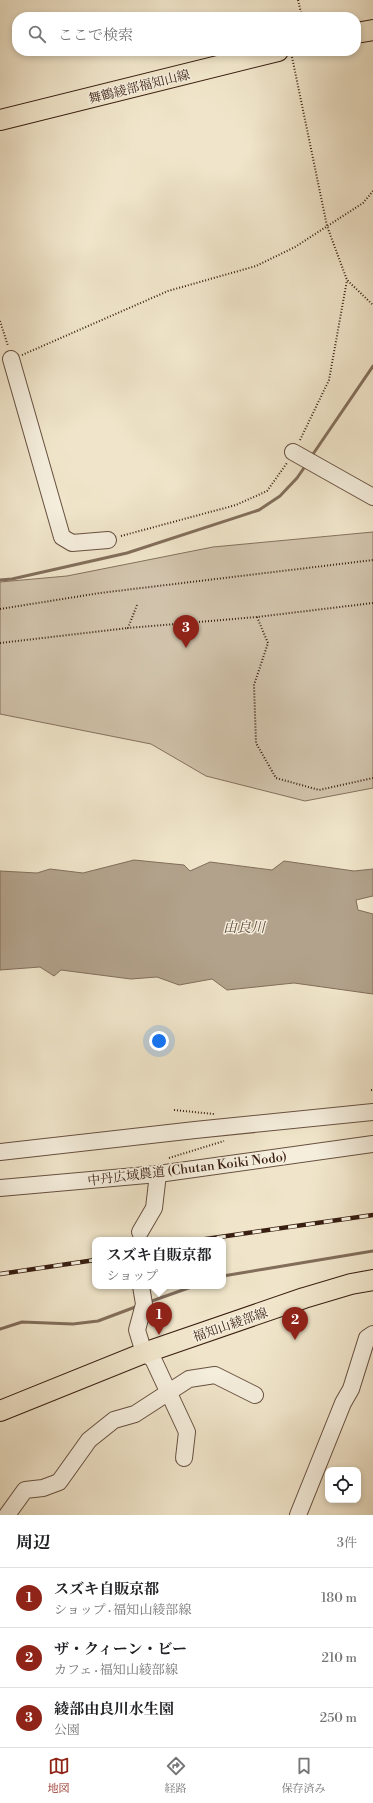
<!DOCTYPE html>
<html lang="ja">
<head>
<meta charset="utf-8">
<style>
	body { margin:0; font-family:"Libre Bodoni","Noto Serif JP",serif; background:#f6f6f6; color:#202124 }
	.controls { position:absolute; right:12px; bottom:12px; display:grid; overflow:hidden; border-radius:8px; box-shadow:0 2px 6px #0003 }
	.controls button { width:36px; height:36px; display:grid; place-items:center; padding:0; border:0; border-bottom:1px solid #e0e0e0; background:#fff; color:#202124; font:20px sans-serif }
	.you { position:absolute; left:159px; top:1041px; width:14px; height:14px; margin:-10px; border:3px solid #fff; border-radius:50%; background:#1a73e8; box-shadow:0 0 0 6px #1a73e833 }
	.badge { display:grid; place-items:center; width:26px; height:26px; border-radius:50%; background:#8f2418; color:#fff; font-size:13px; font-weight:700 }
	.pin { position:absolute; translate:-50% -33px; filter:drop-shadow(0 1px 2px #0008) }
	.pin::after { content:''; position:absolute; top:21px; width:14px; height:12px; background:inherit; clip-path:polygon(0 0,100% 0,50% 100%) }
	.popup { position:absolute; left:92px; top:1237px; width:134px; height:52px; box-sizing:border-box; display:grid; place-content:center; border-radius:8px; background:#fff; filter:drop-shadow(0 1px 3px #0005); font-size:13px; white-space:nowrap; color:#757577 }
	.popup b { font-size:15px; color:#202124 }
	.popup::after { content:''; position:absolute; left:50%; top:100%; margin-left:-8px; border:8px solid transparent; border-top-color:#fff }
	.list { margin:0; padding:0; list-style:none }
	h2 { display:flex; justify-content:space-between; align-items:center; height:52px; margin:0; padding:0 16px; font-size:17px }
	h2 small { font-size:13px; font-weight:400; color:#757577 }
	.list li { display:grid; grid-template-columns:26px 1fr auto; gap:12px; align-items:center; box-sizing:border-box; height:60px; padding:0 16px; border-top:1px solid #e0e0e0 }
	.list b { display:block; font-size:15px; white-space:nowrap }
	.list p { margin:0; font-size:13px; white-space:nowrap; color:#757577 }
	.list em { font-size:13px; font-style:normal; color:#757577 }
	.icon { flex:none; width:22px; height:22px; fill:none; stroke:currentColor; stroke-width:2; stroke-linecap:round; stroke-linejoin:round }
	.map { position:relative; flex:none; width:373px; height:1515px; overflow:hidden }
	.search { position:absolute; background:#fff; box-shadow:0 2px 6px #0003; left:12px; right:12px; top:12px; height:44px; display:flex; align-items:center; gap:10px; box-sizing:border-box; padding:0 14px; border-radius:16px; color:#757577; font-size:15px }
	.sheet { height:232px; background:#fff }
	nav { display:flex; justify-content:space-around; align-items:center; box-sizing:border-box; height:56px; border-top:1px solid #e0e0e0; background:#fff; font-size:11px; color:#757577 }
	nav a { display:grid; justify-items:center; gap:2px }
	nav .on { color:#8f2418 }
	.map>svg:first-child { display:block }
</style>
</head>
<body>
<div class="map">
<svg width="373" height="1515" viewBox="0 0 373 1515">
	<rect width="100%" height="100%" fill="#f0e5ca"/>
	<filter id="stains"><feTurbulence type="fractalNoise" baseFrequency=".005" numOctaves="4"/><feColorMatrix values="0 0 0 0 .2 0 0 0 0 .09 0 0 0 0 .02 0 0 0 .5 -.17"/></filter>
	<radialGradient id="worn" r=".72"><stop offset=".6" stop-color="#630" stop-opacity="0"/><stop offset="1" stop-color="#630" stop-opacity=".3"/></radialGradient>
	<path fill="#d1c3ab" stroke="#85715e" d="M373,532V788L305,801L206,776L151,744L0,714V582L67,576L213,547Z"/>
	<path fill="#b2a28b" stroke="#826e5b" d="M134,860L184,865L190,871L210,862L272,870L284,861L354,871L373,869V896L356,900L358,910L373,914V994L294,983L227,990L212,979L179,985L157,977L131,979L61,970L54,976L40,967L0,970V871L37,873L50,869L83,873Z"/>
	<g fill="none" stroke-linecap="round" stroke-linejoin="round">
		<g stroke="#826e5b" stroke-width="3">
			<path d="M311,457L373,366"/>
			<path d="M0,580L12,579L127,553L259,510L280,496L297,478L306,465"/>
			<path d="M223,1276L373,1251"/>
			<path d="M149,1302L194,1286"/>
			<path d="M0,1329L22,1322L73,1324L98,1321L138,1306"/>
		</g>
		<g stroke="#675040" stroke-width="18">
			<g id="minor">
				<path d="M11,359L62,537L72,543L108,540"/>
				<path d="M293,452L373,497"/>
				<path d="M0,1152L195,1130L373,1112"/>
				<path d="M0,1188L158,1174L373,1144"/>
				<path d="M140,1232L154,1208L158,1174"/>
				<path d="M141,1286L144,1304L137,1330L144,1353L153,1359L187,1432L184,1458"/>
				<path d="M7,1515L25,1490L43,1488L59,1482L89,1440L114,1420L135,1414L189,1379L215,1375L255,1395"/>
				<path d="M298,1515L343,1403L351,1389L367,1338L373,1334"/>
			</g>
		</g>
		<g stroke="#391f12" stroke-width="22">
			<g id="major">
				<path d="M356,33L373,30"/>
				<path d="M0,120L278,51"/>
				<path d="M0,1411L144,1353L304,1298L351,1284L373,1280"/>
			</g>
		</g>
		<g stroke="#391f12" stroke-width="2" stroke-dasharray="1 2" stroke-linecap="butt">
			<path d="M298,0L302,17"/>
			<path d="M292,57L327,226L347,280L373,305"/>
			<path d="M0,321L8,346"/>
			<path d="M22,355L168,291L256,266L295,247L363,203L373,191"/>
			<path d="M300,440L329,380L347,280"/>
			<path d="M121,536L236,505L267,491L287,463"/>
			<path d="M137,605L128,628L257,617L373,603"/>
			<path d="M0,609L100,593L373,560"/>
			<path d="M257,617L268,643L254,685L256,743L276,778L319,790L373,778"/>
			<path d="M0,643L128,628"/>
			<path d="M371,1090H373"/>
			<path d="M174,1110L214,1114"/>
			<path d="M169,1158L224,1141"/>
		</g>
		<use href="#minor" stroke="#f5eedd" stroke-width="16"/>
		<use href="#major" stroke="#f0e5ca" stroke-width="20"/>
		<g stroke="#391f12" stroke-width="4.5">
			<g id="rail">
				<path d="M199,1240L373,1215"/>
				<path d="M0,1274L95,1260"/>
			</g>
		</g>
		<use href="#rail" stroke="#f5eedd" stroke-width="3" stroke-dasharray="9" stroke-linecap="butt"/>
	</g>
	<g text-anchor="middle" stroke-width="3" stroke-linejoin="round" paint-order="stroke">
		<g font-size="13" fill="#391f12" stroke="#f5eedd">
			<text transform="translate(139 86) rotate(-14)" y="5">舞鶴綾部福知山線</text>
			<text transform="translate(187 1168) rotate(-7)" y="5">中丹広域農道 (Chutan Koiki Nodo)</text>
			<text transform="translate(230 1324) rotate(-19)" y="5">福知山綾部線</text>
		</g>
		<g font-size="14" font-style="italic" fill="#634d3c" stroke="#f5eedd">
			<text x="244" y="932">由良川</text>
		</g>
	</g>
	<rect width="100%" height="100%" filter="url(#stains)"/>
	<rect width="100%" height="100%" fill="url(#worn)"/>
</svg>
<div class="controls">
<button><svg class="icon" aria-label="locate" viewBox="0 0 24 24"><circle cx="12" cy="12" r="6"/><path d="M12 2v4M12 18v4M2 12h4M18 12h4"/></svg></button>
</div>
<div class="you"></div>
<div class="pin badge" style="left:159px;top:1335px">1</div>
<div class="popup"><b>スズキ自販京都</b>ショップ</div>
<div class="pin badge" style="left:295px;top:1340px">2</div>
<div class="pin badge" style="left:186px;top:648px">3</div>
<div class="search"><svg class="icon" aria-label="search" viewBox="0 0 24 24"><circle cx="10" cy="10" r="6"/><path d="M15 15l6 6"/></svg>ここで検索</div>
</div>
<section class="sheet">
<h2>周辺<small>3件</small></h2>
<ul class="list">
<li><span class="badge">1</span><div><b>スズキ自販京都</b><p>ショップ · 福知山綾部線</p></div><em>180 m</em></li>
<li><span class="badge">2</span><div><b>ザ・クィーン・ビー</b><p>カフェ · 福知山綾部線</p></div><em>210 m</em></li>
<li><span class="badge">3</span><div><b>綾部由良川水生園</b><p>公園</p></div><em>250 m</em></li>
</ul>
</section>
<nav>
<a class="on"><svg class="icon" aria-label="map" viewBox="0 0 24 24"><path d="M3 6l6-2 6 2 6-2v14l-6 2-6-2-6 2zM9 4v14M15 6v14"/></svg>地図</a>
<a><svg class="icon" aria-label="directions" viewBox="0 0 24 24"><path d="M12 3l9 9-9 9-9-9zM9 14v-3h6M13 9l2 2-2 2"/></svg>経路</a>
<a><svg class="icon" aria-label="saved" viewBox="0 0 24 24"><path d="M7 4h10v16l-5-4-5 4z"/></svg>保存済み</a>
</nav>
</body>
</html>
